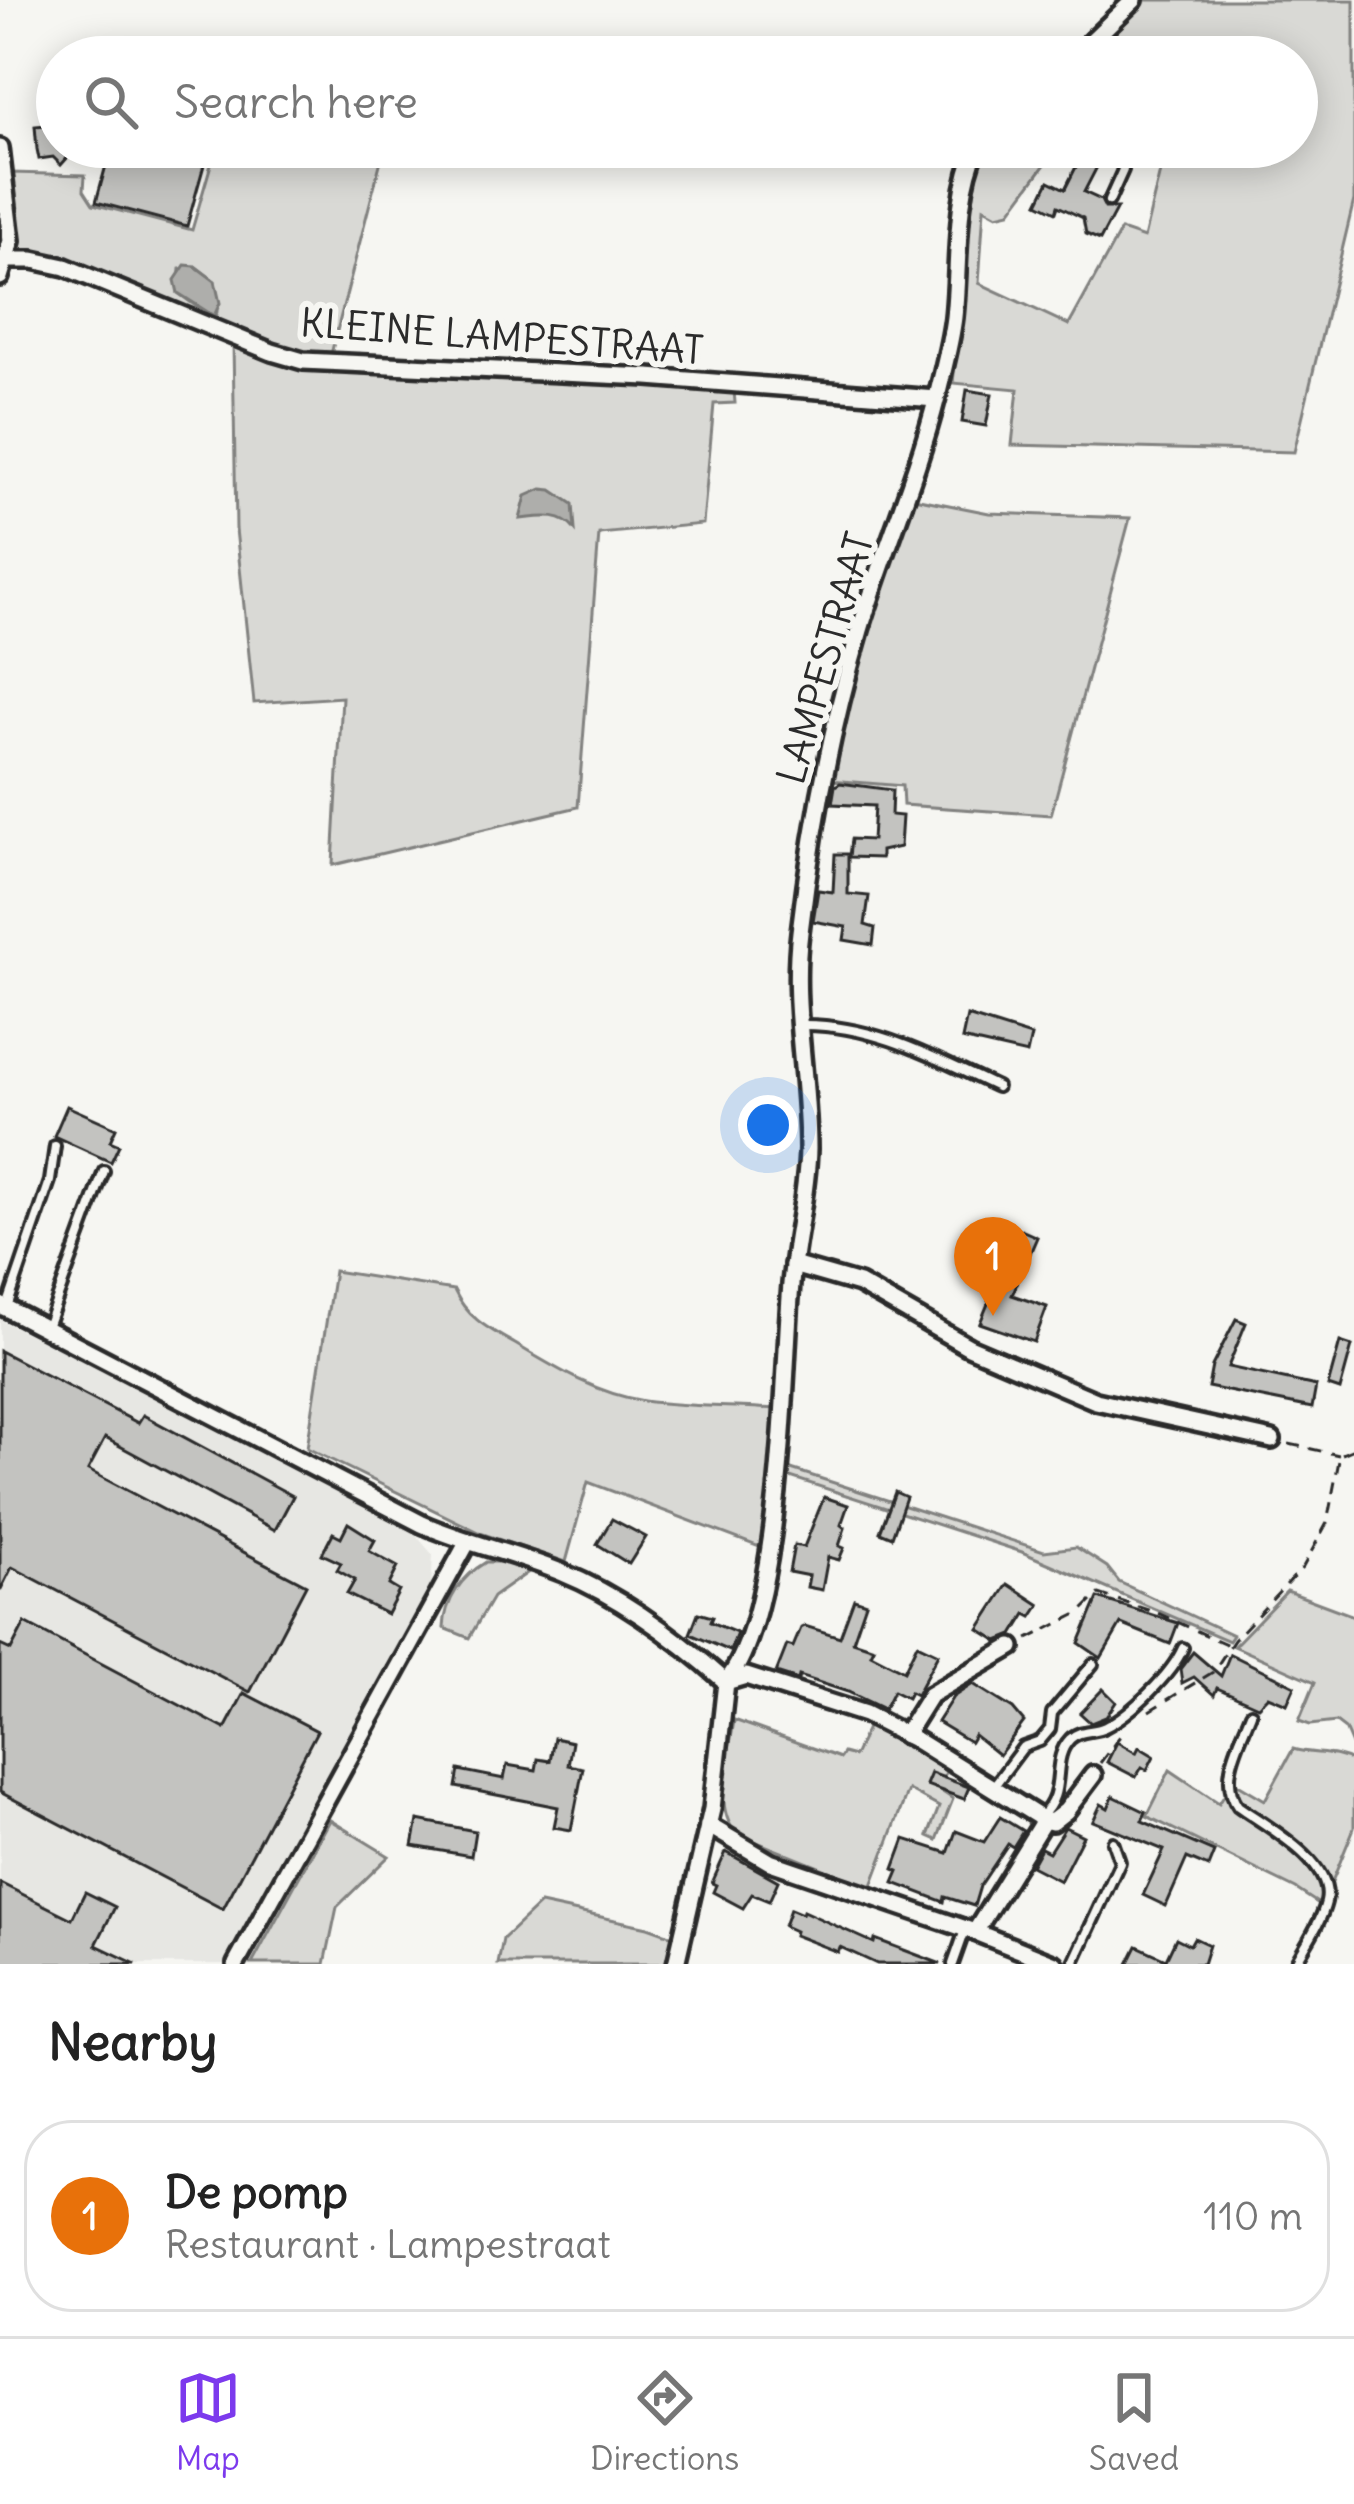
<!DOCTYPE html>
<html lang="en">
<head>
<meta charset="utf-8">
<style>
	body { margin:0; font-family:Delius,sans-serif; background:#f6f6f6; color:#222 }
	.you { position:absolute; left:768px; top:1125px; width:42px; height:42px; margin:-30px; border:9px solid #fff; border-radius:50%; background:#1a73e8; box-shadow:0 0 0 18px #1a73e833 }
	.badge { display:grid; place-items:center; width:78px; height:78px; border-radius:50%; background:#7c3aed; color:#fff; font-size:39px; font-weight:700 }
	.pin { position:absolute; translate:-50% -99px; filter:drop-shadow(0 3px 6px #0008) }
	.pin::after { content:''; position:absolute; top:63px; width:42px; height:36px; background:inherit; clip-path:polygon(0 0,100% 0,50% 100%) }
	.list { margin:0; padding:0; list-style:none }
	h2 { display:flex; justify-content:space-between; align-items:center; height:156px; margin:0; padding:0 48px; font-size:51px }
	h2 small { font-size:39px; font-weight:400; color:#767676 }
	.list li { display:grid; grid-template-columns:78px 1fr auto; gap:36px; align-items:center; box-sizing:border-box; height:192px; margin:0 24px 24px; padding:0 24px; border:3px solid #e0e0e0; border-radius:48px }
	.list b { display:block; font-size:45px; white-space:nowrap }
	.list p { margin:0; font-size:39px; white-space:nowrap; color:#767676 }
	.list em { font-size:39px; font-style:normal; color:#767676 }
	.icon { flex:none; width:66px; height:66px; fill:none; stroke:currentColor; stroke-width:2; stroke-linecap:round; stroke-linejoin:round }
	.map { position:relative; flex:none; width:1354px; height:1964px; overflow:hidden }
	.search { position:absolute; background:#fff; box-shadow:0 6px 30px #0003; left:36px; right:36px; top:36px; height:132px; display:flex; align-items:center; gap:30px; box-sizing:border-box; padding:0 42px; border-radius:66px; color:#767676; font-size:45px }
	.sheet { height:372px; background:#fff }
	nav { display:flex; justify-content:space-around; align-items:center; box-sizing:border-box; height:168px; border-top:3px solid #e0e0e0; background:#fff; font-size:33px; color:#767676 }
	nav a { display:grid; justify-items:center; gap:6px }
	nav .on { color:#7c3aed }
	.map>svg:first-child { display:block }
</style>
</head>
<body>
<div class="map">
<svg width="1354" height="1964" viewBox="0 0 1354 1964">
	<rect width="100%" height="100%" fill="#f6f6f2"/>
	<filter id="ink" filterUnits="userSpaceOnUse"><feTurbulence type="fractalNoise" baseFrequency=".00833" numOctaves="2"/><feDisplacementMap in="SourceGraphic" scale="24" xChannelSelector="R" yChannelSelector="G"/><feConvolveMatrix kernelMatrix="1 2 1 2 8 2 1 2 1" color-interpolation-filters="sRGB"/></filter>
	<g filter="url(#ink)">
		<path fill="#e7e7e3" d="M0,1320L277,1456L414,1533L433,1555L431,1590L225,1964H0Z"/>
		<g fill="#d9d9d5" stroke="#828280" stroke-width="3">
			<path d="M1145,0H1354V200L1294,452L1012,445L1018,389L953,383L971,210L983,147H1058L1010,212L997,215L984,208L979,283L1069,325L1121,230L1144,238L1166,147H1297V57H1083Z"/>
			<path d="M216,147H305L381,160L330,358L285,351L212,322L217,312L215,281L195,266L180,269L178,293L200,309L198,317L70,262L20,251L11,173L85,175L84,190L93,204L192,230Z"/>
			<path d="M233,342L281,365L308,370L493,374L734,391L735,403L714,404L703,524L599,534L578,807L333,865L342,697L254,703L236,529Z"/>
			<path d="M914,498L989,513L1130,518L1051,815L903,805L902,786L830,780L849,687Z"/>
			<path d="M334,1271L454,1290C467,1318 489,1329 515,1344C555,1368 597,1394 644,1401C686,1407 732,1406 775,1409L762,1548L588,1482L566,1562L483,1534L307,1448Z"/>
			<path d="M785,1467L1044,1551L1076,1547L1107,1567L1119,1582L1233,1635L1229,1641L1022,1552L784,1475Z"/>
			<path d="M486,1562H510L530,1571L493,1597L469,1638L444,1628C445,1600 462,1576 486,1562Z"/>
			<path d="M1287,1591L1354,1616V1750L1345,1729L1336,1722L1310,1725L1299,1721L1315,1682L1234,1646Z"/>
			<path d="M734,1720L840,1758L843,1753L854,1756L870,1721L949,1766L938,1789L953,1799L937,1840L928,1836L939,1807L908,1790L871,1888L737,1834C711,1808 730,1753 734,1720Z"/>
			<path d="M1293,1749C1314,1755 1334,1751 1354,1762V1828L1322,1906L1296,1889L1147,1816L1170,1770L1219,1803L1233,1781L1265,1800Z"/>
			<path d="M330,1820L389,1856L337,1907L325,1964H252Z"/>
			<path d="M540,1904L648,1927L673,1936L668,1964H498L503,1939Z"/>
		</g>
		<g fill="#aeaeab" stroke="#7a7a78" stroke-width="3">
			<path d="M185,265L195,266L215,281L220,303L214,316L178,293L175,280Z"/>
			<path d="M542,489L552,490L573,504L575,530C561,512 540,517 520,519L526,496Z"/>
		</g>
		<g fill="#c3c3c0" stroke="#2b2b2b" stroke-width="3">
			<path d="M57,124V147H77L61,165L53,157L39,159L37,149L35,126Z"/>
			<path d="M111,147H209L187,226L96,202Z"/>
			<path d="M1082,155L1099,163L1084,192L1101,200L1105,208H1117L1100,240L1086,234L1083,218L1058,206L1056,212L1038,203L1049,181L1065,189Z"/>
			<path d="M967,390L992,394L986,426L962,422Z"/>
			<path d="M840,783L892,790L891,815L902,816L900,847L881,851V858L849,857L851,839L872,840L874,806L832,804L835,786Z"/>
			<path d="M835,854H848V894L869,896L865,925L875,928L873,945L844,940L846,927L813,921L818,890L833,892Z"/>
			<path d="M967,1016L1031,1036L1027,1054L962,1039Z"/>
			<path d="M67,1106L116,1128L110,1141L119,1145L111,1162L54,1136Z"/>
			<path d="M1019,1229L1037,1237L1012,1295L1047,1307L1034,1342L980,1323Z"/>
			<path d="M1236,1319L1246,1323L1228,1367L1316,1386L1312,1408L1208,1387L1212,1366Z"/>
			<path d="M1340,1342L1352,1346L1340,1390L1328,1386Z"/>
			<path d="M0,1351L138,1423L143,1415L293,1496L275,1530L105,1438L88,1470L306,1585L250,1692L12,1567L0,1591Z"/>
			<path d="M895,1492L906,1497L892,1537L880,1532Z"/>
			<path d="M824,1497L848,1505L841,1525L845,1528L839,1546L844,1548L839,1560L828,1557L822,1590L807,1587L809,1576L789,1572L794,1545L804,1547Z"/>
			<path d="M612,1519L646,1537L629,1564L597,1544Z"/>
			<path d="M348,1523L375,1540L369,1551L398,1567L389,1585L399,1591L387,1614L347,1594L355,1580L337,1570L341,1563L322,1554L333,1533L341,1537Z"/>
			<path d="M1008,1584L1040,1605L1032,1617L1026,1614L1013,1635L998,1641L979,1629Z"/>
			<path d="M1098,1598L1178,1623L1170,1644L1121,1624L1101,1658L1079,1643Z"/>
			<path d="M854,1599L866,1603L853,1641L874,1648L871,1654L904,1671L917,1644L938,1654L916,1695L910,1692L907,1698L893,1691L884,1709L848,1692L799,1676L798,1680L776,1673L787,1645L793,1647L801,1628L805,1626L840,1637Z"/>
			<path d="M698,1613L712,1617L710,1622L737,1633L730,1651L690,1634Z"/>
			<path d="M25,1623L225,1729L244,1693L317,1731L223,1909L0,1792V1645L11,1650Z"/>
			<path d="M1193,1652L1221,1676L1230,1654L1295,1686L1287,1704L1268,1696L1258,1706L1217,1688L1214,1695L1194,1677L1182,1683L1180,1669Z"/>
			<path d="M973,1684L1013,1709L1024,1722L999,1755L974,1735L970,1742L937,1722L953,1697Z"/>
			<path d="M1103,1689L1116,1702L1106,1717L1091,1723L1080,1713Z"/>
			<path d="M554,1738L572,1742L568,1765L583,1768L571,1830L554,1827L558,1807L456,1787L459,1770L504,1779L507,1765L536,1770L538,1759L550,1761Z"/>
			<path d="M1117,1742L1136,1753L1139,1747L1154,1756L1147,1770L1142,1767L1136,1777L1107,1762Z"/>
			<path d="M931,1773L969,1787L964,1799L926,1785Z"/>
			<path d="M1113,1796L1146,1812L1142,1821L1214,1852L1208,1867L1187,1858L1166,1906L1143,1895L1164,1850L1093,1821L1101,1804L1108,1808Z"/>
			<path d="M1000,1817L1023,1831L1013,1847L1008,1844L980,1886L974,1906L945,1897L944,1902L894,1883L899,1871L894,1869L905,1839L948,1853L956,1831L984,1842Z"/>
			<path d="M418,1820L475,1831L471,1856L413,1846Z"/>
			<path d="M1065,1827L1083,1836L1060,1881L1031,1866L1041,1848L1049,1852Z"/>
			<path d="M726,1852L778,1881L769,1901L752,1894L743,1908L713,1892L716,1885L712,1883Z"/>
			<path d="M0,1883L72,1919L85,1892L115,1907L96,1945L136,1964H0Z"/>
			<path d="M790,1909L802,1914L803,1911L874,1943L875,1939L941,1964H877L840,1947L838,1952L794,1935L795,1931L784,1926Z"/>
			<path d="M1176,1938L1190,1945L1194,1938L1209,1945L1203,1964H1128L1137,1946L1166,1959Z"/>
		</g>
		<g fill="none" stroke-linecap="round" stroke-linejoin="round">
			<g stroke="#2b2b2b" stroke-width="16">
				<g id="lane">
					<path d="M1108,147L1119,154L1123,170L1109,201"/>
					<path d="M799,1025C871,1023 933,1057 997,1087"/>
					<path d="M7,1307L50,1181L55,1146"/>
					<path d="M47,1327L104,1171"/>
					<path d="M1251,1713C1240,1742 1218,1778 1238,1806C1266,1826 1335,1863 1326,1902C1321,1923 1305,1945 1295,1964"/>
					<path d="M993,1787L1023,1747L1040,1741L1050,1729L1052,1713L1093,1664"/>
					<path d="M1041,1816C1068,1792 1049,1761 1070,1739C1080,1729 1093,1733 1105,1727C1131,1714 1172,1674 1183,1648"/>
					<path d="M953,1964L965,1930"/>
					<path d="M1073,1964L1120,1862L1113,1842"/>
				</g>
			</g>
			<g stroke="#2b2b2b" stroke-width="24">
				<g id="street">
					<path d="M1075,57L1134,0"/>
					<path d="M0,148L11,241L0,277"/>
					<path d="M8,260H33L65,267L272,352L303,361L648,377L936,399"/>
					<path d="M793,1265L859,1284L969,1347L1096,1401L1272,1440"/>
					<path d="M0,1305L422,1524C468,1544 517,1554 563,1573C622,1597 680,1641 726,1682L712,1809L676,1964"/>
					<path d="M729,1681L746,1676L865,1714L914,1739L1044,1820L975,1932"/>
					<path d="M726,1682C783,1613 783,1379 791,1284C795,1239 807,1194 808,1149C808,1076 791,1005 800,932C812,829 831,728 860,630C884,551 917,476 937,397C943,371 951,343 954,317C960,262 954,198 977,147"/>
					<path d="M905,1735L930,1695L1012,1647"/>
					<path d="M1044,1820L1052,1822L1066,1811L1093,1775"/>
					<path d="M708,1825L770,1862L975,1932L1055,1964"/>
					<path d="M236,1964L467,1543"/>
				</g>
			</g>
			<g stroke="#2b2b2b" stroke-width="3" stroke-dasharray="12 9" stroke-linecap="butt">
				<path d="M1289,1444L1339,1455"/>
				<path d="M1342,1454L1354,1449"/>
				<path d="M1028,1639L1081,1612L1099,1594L1160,1614L1228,1645"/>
				<path d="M1149,1711L1213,1672L1234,1640L1303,1567L1327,1523L1340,1455"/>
				<path d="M1100,1763L1123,1732"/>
			</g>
			<use href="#lane" stroke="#f6f6f2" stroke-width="8"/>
			<use href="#street" stroke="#f6f6f2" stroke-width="15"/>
		</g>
	</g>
	<g text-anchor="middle" stroke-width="12" stroke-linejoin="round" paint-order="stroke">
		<g font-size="39" fill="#2b2b2b" stroke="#f6f6f2">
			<text transform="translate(502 336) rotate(4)" y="14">KLEINE LAMPESTRAAT</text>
			<text transform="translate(825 658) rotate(-74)" y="14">LAMPESTRAAT</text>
		</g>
	</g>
</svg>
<div class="you"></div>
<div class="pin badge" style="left:993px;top:1316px;background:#e8710a">1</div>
<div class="search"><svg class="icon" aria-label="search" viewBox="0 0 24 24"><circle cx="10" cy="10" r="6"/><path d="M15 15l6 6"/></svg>Search here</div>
</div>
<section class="sheet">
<h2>Nearby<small></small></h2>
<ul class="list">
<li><span class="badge" style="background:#e8710a">1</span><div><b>De pomp</b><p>Restaurant · Lampestraat</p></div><em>110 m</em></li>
</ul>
</section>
<nav>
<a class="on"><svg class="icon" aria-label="map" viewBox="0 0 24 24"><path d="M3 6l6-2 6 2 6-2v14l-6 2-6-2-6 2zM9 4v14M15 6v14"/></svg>Map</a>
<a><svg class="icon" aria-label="directions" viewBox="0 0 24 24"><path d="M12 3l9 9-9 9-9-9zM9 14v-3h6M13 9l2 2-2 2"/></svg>Directions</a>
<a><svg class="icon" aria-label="saved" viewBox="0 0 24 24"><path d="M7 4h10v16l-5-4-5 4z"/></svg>Saved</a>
</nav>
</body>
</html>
